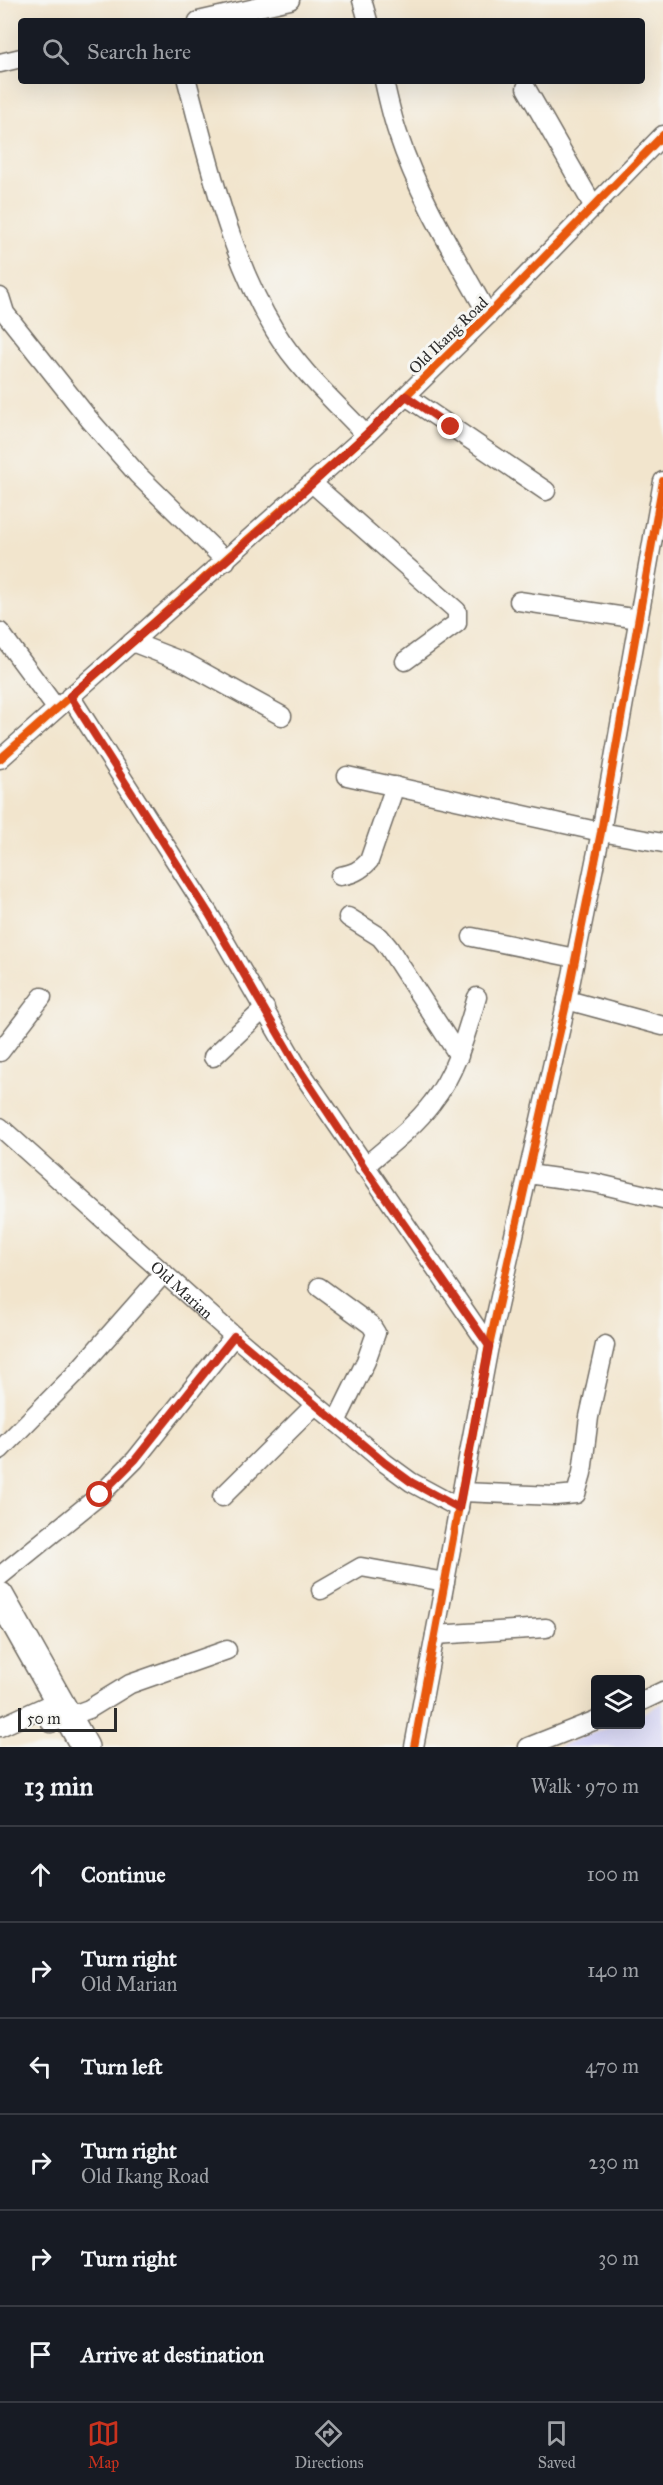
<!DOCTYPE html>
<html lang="en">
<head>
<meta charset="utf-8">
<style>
	body { margin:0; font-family:"IM FELL Great Primer",serif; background:#242831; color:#f1f3f6 }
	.controls { position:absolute; right:18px; bottom:18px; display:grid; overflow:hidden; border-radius:6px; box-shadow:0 6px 24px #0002 }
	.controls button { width:54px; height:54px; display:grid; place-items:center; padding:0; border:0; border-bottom:2px solid #363941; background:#171b24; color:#f1f3f6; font:30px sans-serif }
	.scale { position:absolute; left:18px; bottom:15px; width:99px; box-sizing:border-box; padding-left:6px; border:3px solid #2b2b2b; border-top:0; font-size:16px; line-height:21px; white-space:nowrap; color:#2b2b2b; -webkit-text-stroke:4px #f6f6f2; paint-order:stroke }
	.stop { position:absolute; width:18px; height:18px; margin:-14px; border:4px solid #c8321e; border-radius:50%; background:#fff }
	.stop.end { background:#c8321e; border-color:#fff; box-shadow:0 2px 6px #0008 }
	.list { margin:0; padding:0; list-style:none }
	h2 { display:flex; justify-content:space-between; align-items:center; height:78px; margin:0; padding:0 24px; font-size:26px }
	h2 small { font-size:20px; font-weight:400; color:#9ea1a6 }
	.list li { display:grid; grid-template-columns:39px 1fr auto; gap:18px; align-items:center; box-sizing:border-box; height:96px; padding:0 24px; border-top:2px solid #363941 }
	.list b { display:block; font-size:22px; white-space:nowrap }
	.list p { margin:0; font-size:20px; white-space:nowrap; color:#9ea1a6 }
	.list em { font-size:20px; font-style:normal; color:#9ea1a6 }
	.icon { flex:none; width:33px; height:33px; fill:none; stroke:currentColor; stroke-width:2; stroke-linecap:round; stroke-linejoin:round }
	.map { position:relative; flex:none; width:663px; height:1747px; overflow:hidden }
	.search { position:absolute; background:#171b24; box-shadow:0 6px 24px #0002; left:18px; right:18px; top:18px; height:66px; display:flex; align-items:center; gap:15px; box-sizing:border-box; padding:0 21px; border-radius:6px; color:#9ea1a6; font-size:22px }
	.sheet { height:654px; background:#171b24 }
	nav { display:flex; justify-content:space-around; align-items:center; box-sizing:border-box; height:84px; border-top:2px solid #363941; background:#171b24; font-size:16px; color:#9ea1a6 }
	nav a { display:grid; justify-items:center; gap:3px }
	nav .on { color:#c8321e }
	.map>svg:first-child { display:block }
</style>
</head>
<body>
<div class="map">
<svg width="663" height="1747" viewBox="0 0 663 1747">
	<rect width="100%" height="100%" fill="#f6f6f2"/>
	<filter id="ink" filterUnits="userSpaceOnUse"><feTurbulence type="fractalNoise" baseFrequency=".0167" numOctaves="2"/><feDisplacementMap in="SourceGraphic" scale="12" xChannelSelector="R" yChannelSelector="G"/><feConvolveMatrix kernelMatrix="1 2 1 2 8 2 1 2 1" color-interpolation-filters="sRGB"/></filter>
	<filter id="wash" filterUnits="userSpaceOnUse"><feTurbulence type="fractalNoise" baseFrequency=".008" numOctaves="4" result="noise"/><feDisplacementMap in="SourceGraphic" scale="24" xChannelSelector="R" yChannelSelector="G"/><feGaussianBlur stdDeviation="1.35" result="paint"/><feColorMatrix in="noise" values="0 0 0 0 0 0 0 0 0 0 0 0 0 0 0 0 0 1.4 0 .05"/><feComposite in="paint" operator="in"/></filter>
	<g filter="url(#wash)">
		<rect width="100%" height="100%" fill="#f2e5cd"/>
		<path fill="#d8d7f8" d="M663,1703V1747H557L614,1725L640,1724L641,1714Z"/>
	</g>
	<g filter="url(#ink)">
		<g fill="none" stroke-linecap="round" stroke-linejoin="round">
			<g stroke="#716c64" stroke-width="21">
				<g id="minor">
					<path d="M362,0L368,21"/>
					<path d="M198,21L290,0"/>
					<path d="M0,63L21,58"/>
					<path d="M187,81C210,166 229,255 275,331C299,370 335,402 366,435"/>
					<path d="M384,81C388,99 392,117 398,134C419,198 456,257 488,315"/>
					<path d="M526,88L594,207"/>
					<path d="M0,297L5,313L89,419L138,475L226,561"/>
					<path d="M406,396L546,491"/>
					<path d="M312,483L457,611V623L405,661"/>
					<path d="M519,601L639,619"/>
					<path d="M0,632L56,708"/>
					<path d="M132,642L186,663L282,716"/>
					<path d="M70,696L209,914L297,1066L489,1346"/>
					<path d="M0,759L366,435L488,315L663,135"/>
					<path d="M347,776L601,832L663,843"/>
					<path d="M340,876C352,874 360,871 369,861L395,786"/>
					<path d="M348,917L380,937L389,948L459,1056"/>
					<path d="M472,937L575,958"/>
					<path d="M567,1000L663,1026"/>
					<path d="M0,1052L42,997"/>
					<path d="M213,1057L265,1008"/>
					<path id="s1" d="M0,1127L234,1336L385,1463L411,1482L459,1508"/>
					<path d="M364,1167C387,1147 414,1127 432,1103C456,1073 466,1034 477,997"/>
					<path d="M528,1174L595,1183L663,1199"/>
					<path d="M319,1287L371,1325L376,1333L366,1361L336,1422"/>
					<path d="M0,1450L74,1375L164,1273"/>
					<path d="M462,1492L555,1496L576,1494L582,1473L589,1417L605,1345"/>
					<path d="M222,1497L315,1405"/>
					<path d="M0,1576L100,1495L135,1460L234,1336"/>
					<path d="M321,1590L361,1567L445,1582"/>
					<path d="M435,1635L546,1628"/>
					<path d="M640,1702L663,1691"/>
					<path d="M51,1723L89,1709L130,1684L227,1650"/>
					<path d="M0,1727L59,1700"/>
					<path d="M414,1747L489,1346L567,1000L601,832L663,481"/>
					<path d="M528,1747L596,1720"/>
				</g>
			</g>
			<g stroke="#716c64" stroke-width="30">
				<path id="highway" d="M0,1596L85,1747"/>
			</g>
			<use href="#minor" stroke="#fff" stroke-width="18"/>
			<use href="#highway" stroke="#fff" stroke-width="27"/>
			<g stroke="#f6f6f2" stroke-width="11">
				<g id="cycleway">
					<path d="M0,759L366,435L488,315L663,135"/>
					<path d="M414,1747L489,1346L567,1000L601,832L663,481"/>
				</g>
			</g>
			<use href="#cycleway" stroke="#e8590c" stroke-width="8"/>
		</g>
	</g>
	<g fill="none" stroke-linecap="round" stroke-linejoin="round" filter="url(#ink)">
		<path stroke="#c8321e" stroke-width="8" d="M100,1495L135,1460L234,1336L385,1463L411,1482L459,1508L489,1346L364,1167L297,1066L209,914L70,696C183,598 298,501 406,396L451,427"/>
	</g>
	<g text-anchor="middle" stroke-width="6" stroke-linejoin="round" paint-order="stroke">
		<g font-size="16" fill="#2b2b2b" stroke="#f6f6f2">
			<text transform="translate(448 335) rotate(-44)" y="6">Old Ikang Road</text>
			<text dy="6" stroke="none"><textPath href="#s1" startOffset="244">Old Marian</textPath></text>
		</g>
	</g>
</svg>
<div class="controls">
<button><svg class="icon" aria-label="layers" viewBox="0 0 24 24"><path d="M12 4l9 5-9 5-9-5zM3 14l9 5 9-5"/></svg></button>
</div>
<div class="scale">50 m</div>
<div class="stop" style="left:100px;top:1495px"></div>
<div class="stop end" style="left:451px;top:427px"></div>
<div class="search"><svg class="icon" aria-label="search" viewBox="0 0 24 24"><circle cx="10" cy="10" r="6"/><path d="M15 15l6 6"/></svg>Search here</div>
</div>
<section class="sheet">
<h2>13 min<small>Walk · 970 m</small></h2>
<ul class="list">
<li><svg class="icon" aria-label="ahead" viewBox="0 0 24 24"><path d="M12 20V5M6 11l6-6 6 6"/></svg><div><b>Continue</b></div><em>100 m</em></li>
<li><svg class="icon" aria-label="right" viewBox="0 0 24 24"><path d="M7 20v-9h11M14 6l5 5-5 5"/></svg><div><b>Turn right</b><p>Old Marian</p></div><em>140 m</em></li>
<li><svg class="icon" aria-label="left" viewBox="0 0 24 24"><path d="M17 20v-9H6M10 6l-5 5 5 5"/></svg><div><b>Turn left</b></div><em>470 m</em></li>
<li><svg class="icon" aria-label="right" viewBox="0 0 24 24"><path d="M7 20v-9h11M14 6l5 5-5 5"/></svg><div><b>Turn right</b><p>Old Ikang Road</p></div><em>230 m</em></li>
<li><svg class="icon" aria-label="right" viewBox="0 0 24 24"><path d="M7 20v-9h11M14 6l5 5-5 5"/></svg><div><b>Turn right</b></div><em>30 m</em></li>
<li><svg class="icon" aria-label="arrive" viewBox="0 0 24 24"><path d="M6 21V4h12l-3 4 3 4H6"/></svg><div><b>Arrive at destination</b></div></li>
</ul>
</section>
<nav>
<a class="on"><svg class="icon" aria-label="map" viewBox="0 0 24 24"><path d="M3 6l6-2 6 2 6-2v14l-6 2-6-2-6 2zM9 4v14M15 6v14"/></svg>Map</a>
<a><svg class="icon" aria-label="directions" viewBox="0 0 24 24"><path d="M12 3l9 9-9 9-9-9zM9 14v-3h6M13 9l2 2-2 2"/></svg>Directions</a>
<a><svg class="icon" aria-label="saved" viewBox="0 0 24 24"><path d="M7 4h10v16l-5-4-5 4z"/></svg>Saved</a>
</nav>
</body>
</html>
